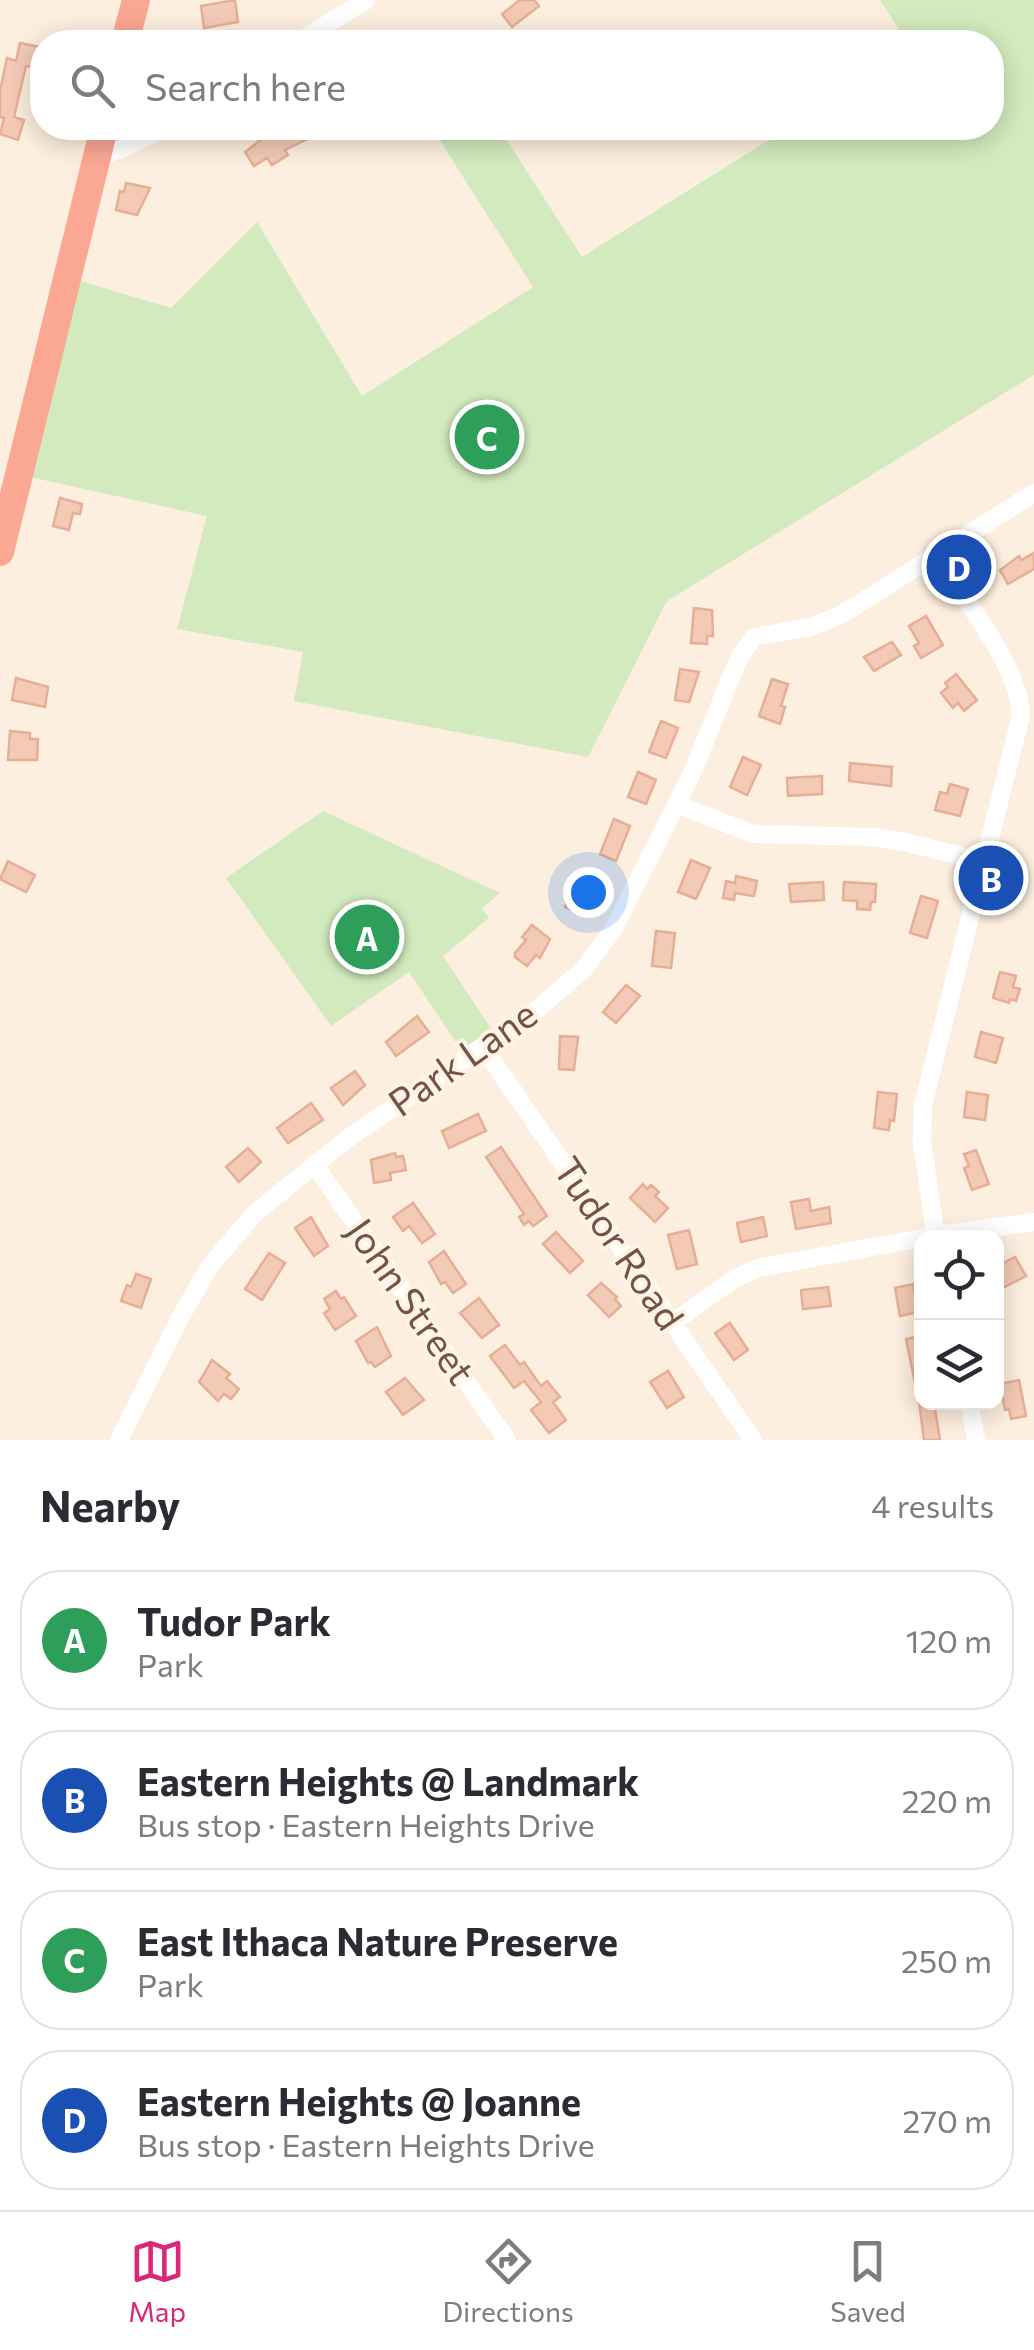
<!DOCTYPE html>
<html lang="en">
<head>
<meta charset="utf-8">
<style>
	body { margin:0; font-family:Commissioner,sans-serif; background:#f7f7f7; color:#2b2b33 }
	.controls { position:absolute; right:30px; bottom:30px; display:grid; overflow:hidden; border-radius:20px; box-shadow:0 5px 25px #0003 }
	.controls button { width:90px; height:90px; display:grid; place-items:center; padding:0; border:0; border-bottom:2px solid #e1e1e2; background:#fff; color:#2b2b33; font:50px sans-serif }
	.you { position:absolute; left:588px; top:892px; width:35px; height:35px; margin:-25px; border:8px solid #fff; border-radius:50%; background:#1a73e8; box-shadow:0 0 0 15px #1a73e833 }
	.badge { display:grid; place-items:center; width:65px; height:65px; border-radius:50%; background:#db2777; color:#fff; font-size:32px; font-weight:700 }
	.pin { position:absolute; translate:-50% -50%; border:5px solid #fff; box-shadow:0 2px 10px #0006 }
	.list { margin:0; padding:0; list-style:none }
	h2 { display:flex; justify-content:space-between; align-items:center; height:130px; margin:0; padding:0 40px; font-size:42px }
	h2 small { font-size:32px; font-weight:400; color:#7c7c81 }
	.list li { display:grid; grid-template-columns:65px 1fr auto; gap:30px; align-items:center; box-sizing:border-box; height:140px; margin:0 20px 20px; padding:0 20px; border:2px solid #e1e1e2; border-radius:40px }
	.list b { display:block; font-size:38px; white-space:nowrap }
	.list p { margin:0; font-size:32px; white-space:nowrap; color:#7c7c81 }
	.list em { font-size:32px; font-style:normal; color:#7c7c81 }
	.icon { flex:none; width:55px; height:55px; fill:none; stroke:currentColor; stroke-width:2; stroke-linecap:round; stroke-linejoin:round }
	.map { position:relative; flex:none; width:1034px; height:1440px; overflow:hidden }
	.search { position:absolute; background:#fff; box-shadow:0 5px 25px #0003; left:30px; right:30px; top:30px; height:110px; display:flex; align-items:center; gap:25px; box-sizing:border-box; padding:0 35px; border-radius:40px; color:#7c7c81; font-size:38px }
	.sheet { height:770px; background:#fff }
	nav { display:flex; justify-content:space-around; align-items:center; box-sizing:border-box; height:140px; border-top:2px solid #e1e1e2; background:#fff; font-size:28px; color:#7c7c81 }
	nav a { display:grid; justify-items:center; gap:5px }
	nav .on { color:#db2777 }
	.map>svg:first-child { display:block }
</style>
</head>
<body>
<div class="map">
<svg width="1034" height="1440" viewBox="0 0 1034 1440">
	<rect width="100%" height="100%" fill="#fdefdf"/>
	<g fill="#d2eabd">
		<path d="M880,0H1034V375L667,601L588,757L294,701L303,652L177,629L207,516L30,477L77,280L171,308L257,222L362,396L533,287L432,128H499L582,257L788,128H992V42H907Z"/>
		<path d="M323,811L500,893L482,908L489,918L443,956L492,1030L461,1050L409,972L331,1026L226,878Z"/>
	</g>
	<g fill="#f3cab5" stroke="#e6af95" stroke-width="2.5">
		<path d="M235,0L238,22L204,28L201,6Z"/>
		<path d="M520,0H534L539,6L512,27L502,14Z"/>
		<path d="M20,43L40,47L36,68L26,66L14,117L24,120L18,140L0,134L4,118L0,117V91L7,58L16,61Z"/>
		<path d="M286,128H330L285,150L288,155L272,165L267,158L254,166L245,152L274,130L276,134Z"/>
		<path d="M126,183L150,188L137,215L116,210L120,191L124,192Z"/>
		<path d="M60,498L82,504L80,514L73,513L69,530L53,526Z"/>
		<path d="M1034,553V569L1008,584L1000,570L1019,556L1021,560Z"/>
		<path d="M694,608L712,610L713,636H707V644L691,643Z"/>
		<path d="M926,616L943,645L921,658L914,646L919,643L909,626Z"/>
		<path d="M892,642L901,655L874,671L864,657Z"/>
		<path d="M680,669L699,672L689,702L675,700Z"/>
		<path d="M956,674L977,700L964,711L958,703L953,708L941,693L948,687L945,683Z"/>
		<path d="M16,678L48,687L45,707L12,700Z"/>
		<path d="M772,679L788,684L781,706L785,707L780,724L759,716Z"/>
		<path d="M661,721L678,728L666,758L649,752Z"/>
		<path d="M10,731L30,733V739H38L37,760H8Z"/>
		<path d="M743,757L761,765L747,795L730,787Z"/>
		<path d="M850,763L892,767L891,786L849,781Z"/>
		<path d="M638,772L656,780L646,804L628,797Z"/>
		<path d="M822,776V794L788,796L787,778Z"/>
		<path d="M950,784L968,789L960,816L935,810L940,792L947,794Z"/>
		<path d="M614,819L630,826L616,861L600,854Z"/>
		<path d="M691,860L710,868L696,899L678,892Z"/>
		<path d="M8,861L35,875L26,892L0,879Z"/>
		<path d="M581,876L598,884L582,915L565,907Z"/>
		<path d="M736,876L757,881L754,896L735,893L734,900L723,898L726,881L735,883Z"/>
		<path d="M823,882L824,900L791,902L789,884Z"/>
		<path d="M844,882L876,884L875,902H871L870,910L857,909V901L843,900Z"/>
		<path d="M921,896L938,901L927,938L910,933Z"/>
		<path d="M532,925L550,939L540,958L536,955L527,966L515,957V953L526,940L522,937Z"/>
		<path d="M656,931L675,933L671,968L652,966Z"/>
		<path d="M1000,972L1016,976L1013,987L1020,989L1016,1001L1010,999L1009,1003L993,998Z"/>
		<path d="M626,985L640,996L616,1023L603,1012Z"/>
		<path d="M417,1016L429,1032L396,1056L386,1042Z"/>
		<path d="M981,1032L1003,1038L996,1063L975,1057Z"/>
		<path d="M560,1036L578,1037L574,1070L559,1069Z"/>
		<path d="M355,1071L365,1085L343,1105L331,1088Z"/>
		<path d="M878,1092L897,1094L894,1121L890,1120L889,1130L874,1128Z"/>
		<path d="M967,1092L988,1095L985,1120L964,1117Z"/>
		<path d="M311,1103L323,1120L288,1143L277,1128Z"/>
		<path d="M478,1114L486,1131L449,1148L442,1131Z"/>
		<path d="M501,1147L547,1216L533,1226L529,1221L524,1225L519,1217L524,1214L486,1157Z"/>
		<path d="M248,1148L261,1162L239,1182L226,1167Z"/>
		<path d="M976,1150L989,1184L972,1190L964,1168L969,1166L964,1154Z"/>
		<path d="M395,1153L396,1157L403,1156L406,1170L390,1173L391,1180L374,1183L371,1160Z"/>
		<path d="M643,1184L647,1189L651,1185L659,1192L655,1196L668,1208L655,1222L630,1198Z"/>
		<path d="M809,1199L811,1211L829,1207L831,1223L796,1229L791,1202Z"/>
		<path d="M413,1203L435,1234L422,1243L409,1226L403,1231L393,1217Z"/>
		<path d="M311,1217L328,1246L314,1256L295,1228Z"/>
		<path d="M763,1217L767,1236L741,1242L737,1223Z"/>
		<path d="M689,1230L697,1264L677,1269L668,1235Z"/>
		<path d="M556,1232L583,1261L570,1273L543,1244Z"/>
		<path d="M444,1251L466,1284L453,1293L445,1282L441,1284L429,1262Z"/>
		<path d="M269,1253L285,1263L262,1300L245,1289Z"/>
		<path d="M1015,1257L1026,1276L1003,1288L1002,1285L996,1288V1267Z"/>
		<path d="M136,1274L151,1279L141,1308L121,1301L127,1285L131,1287Z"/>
		<path d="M601,1283L617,1297L615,1299L621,1306L609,1317L588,1295Z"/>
		<path d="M913,1284L918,1312L900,1316L895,1288Z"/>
		<path d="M828,1287L831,1306L803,1309L801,1290Z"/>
		<path d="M336,1291L341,1299L344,1297L356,1316L335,1330L324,1313L330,1309L324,1299Z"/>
		<path d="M479,1298L499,1325L482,1338L460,1313Z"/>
		<path d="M730,1323L748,1350L734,1360L715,1333Z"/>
		<path d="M377,1327L391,1356L375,1367L371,1362L368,1363L356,1341Z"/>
		<path d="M922,1336V1388H916L906,1339Z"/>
		<path d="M505,1345L520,1365L524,1362L541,1386L547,1381L560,1397L553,1402L566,1420L549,1433L531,1410L541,1402L524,1381L514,1388L490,1356Z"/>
		<path d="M212,1360L230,1374L226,1378L239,1389L231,1399L224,1394L218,1401L199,1382Z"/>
		<path d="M668,1371L684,1397L667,1408L650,1382Z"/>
		<path d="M405,1378L424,1400L403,1415L386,1392Z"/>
		<path d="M1019,1380L1026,1416L1011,1419L1009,1409L1005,1410L1000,1384Z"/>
		<path d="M919,1402H934L940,1440H924Z"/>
	</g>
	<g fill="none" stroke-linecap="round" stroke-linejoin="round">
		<g stroke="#fff" stroke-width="18">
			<path d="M298,42L366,0"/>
			<path d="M96,158L126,147L164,128"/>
			<path d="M936,556C963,598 1019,665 1021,715L923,1105L922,1142L936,1238"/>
			<path d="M677,804L753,834L873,837L905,842L985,862"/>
			<path d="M483,1047L753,1440"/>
			<path d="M314,1164L507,1440"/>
			<path d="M925,1237L1034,1222"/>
			<path d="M672,1323L734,1279L758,1268L922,1238"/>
			<path d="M969,1402L976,1440"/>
			<path d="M119,1440L180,1318L210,1266L254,1214L347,1139L539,1008L584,969L613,930L692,773L739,658L754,637L810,627L841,615L1034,493"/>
		</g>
		<g stroke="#faa793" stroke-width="28">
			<path d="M125,42L136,0"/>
			<path d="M0,552L104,128"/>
		</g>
	</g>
	<g text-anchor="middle" stroke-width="8" stroke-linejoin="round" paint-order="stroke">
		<g font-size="38" fill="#735346" stroke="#fff3e5">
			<text transform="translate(463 1059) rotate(-35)" y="13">Park Lane</text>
			<text transform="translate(618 1244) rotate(56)" y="13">Tudor Road</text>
			<text transform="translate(410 1302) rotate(55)" y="13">John Street</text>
		</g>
	</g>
</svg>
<div class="controls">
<button><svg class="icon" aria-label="locate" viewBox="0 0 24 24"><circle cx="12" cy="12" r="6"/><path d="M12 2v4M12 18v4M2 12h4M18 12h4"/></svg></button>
<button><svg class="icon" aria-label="layers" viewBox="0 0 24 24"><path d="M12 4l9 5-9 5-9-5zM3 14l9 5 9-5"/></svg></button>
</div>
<div class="you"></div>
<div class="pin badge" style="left:367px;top:937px;background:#2e9e5b">A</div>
<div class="pin badge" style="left:991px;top:878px;background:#1a4fb4">B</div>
<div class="pin badge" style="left:487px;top:437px;background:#2e9e5b">C</div>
<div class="pin badge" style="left:959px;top:567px;background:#1a4fb4">D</div>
<div class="search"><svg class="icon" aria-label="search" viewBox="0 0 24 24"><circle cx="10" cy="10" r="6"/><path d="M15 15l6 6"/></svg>Search here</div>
</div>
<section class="sheet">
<h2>Nearby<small>4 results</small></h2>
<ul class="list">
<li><span class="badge" style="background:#2e9e5b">A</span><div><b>Tudor Park</b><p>Park</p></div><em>120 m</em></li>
<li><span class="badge" style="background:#1a4fb4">B</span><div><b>Eastern Heights @ Landmark</b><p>Bus stop · Eastern Heights Drive</p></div><em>220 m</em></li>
<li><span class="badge" style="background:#2e9e5b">C</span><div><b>East Ithaca Nature Preserve</b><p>Park</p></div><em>250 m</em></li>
<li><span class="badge" style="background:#1a4fb4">D</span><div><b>Eastern Heights @ Joanne</b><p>Bus stop · Eastern Heights Drive</p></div><em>270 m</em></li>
</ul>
</section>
<nav>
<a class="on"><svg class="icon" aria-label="map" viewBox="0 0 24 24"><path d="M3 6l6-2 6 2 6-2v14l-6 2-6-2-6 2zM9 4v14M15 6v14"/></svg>Map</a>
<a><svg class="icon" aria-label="directions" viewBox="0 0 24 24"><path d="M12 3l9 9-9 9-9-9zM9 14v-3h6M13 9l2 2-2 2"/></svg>Directions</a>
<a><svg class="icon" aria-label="saved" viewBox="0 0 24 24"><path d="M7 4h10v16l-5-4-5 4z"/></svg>Saved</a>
</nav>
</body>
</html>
